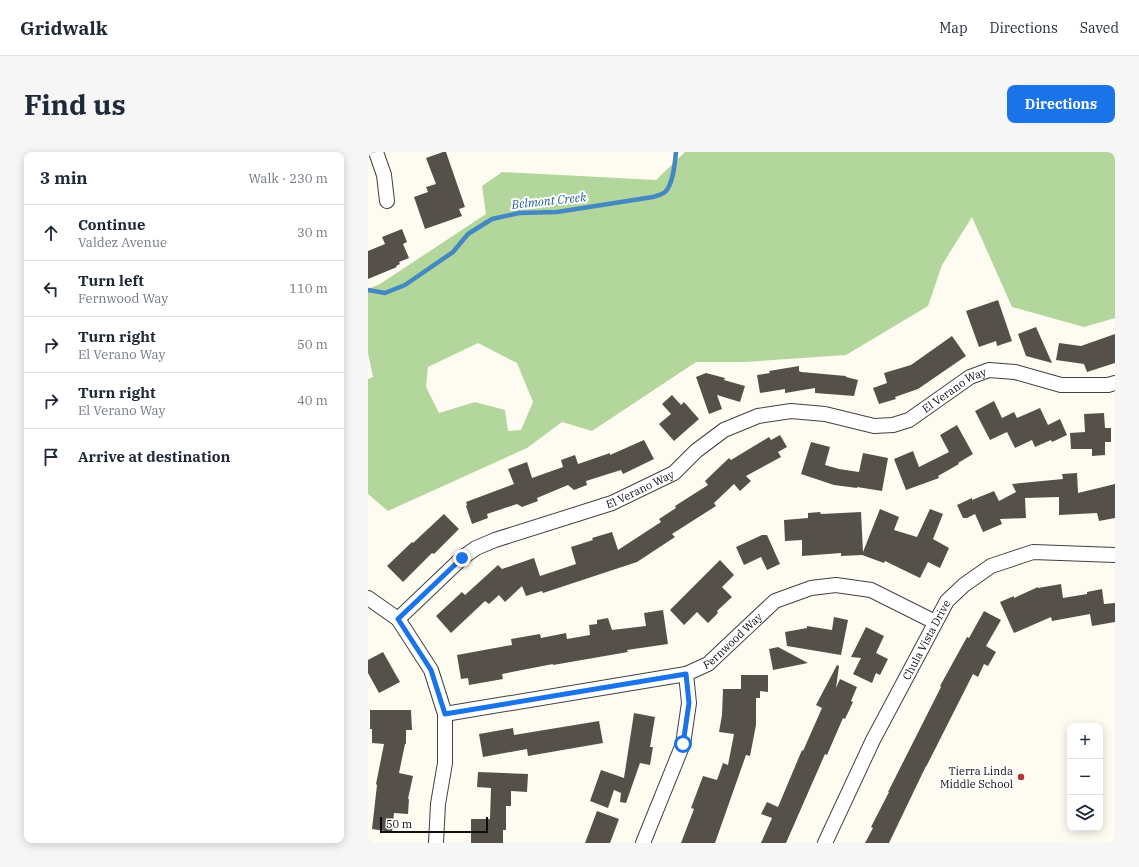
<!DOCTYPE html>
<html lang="en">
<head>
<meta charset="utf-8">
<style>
	body { margin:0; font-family:"IBM Plex Serif",serif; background:#f6f6f7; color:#1f2937 }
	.controls { position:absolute; right:12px; bottom:12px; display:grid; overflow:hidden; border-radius:8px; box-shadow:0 2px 10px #0003 }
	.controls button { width:36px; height:36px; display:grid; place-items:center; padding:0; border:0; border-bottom:1px solid #e0e1e3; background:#fff; color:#1f2937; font:20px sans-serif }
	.scale { position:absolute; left:12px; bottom:10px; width:108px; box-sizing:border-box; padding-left:4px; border:2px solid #0e0e0e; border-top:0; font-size:11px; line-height:14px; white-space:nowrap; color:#0e0e0e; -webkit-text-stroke:3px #fff; paint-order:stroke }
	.stop { position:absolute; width:12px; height:12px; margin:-9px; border:3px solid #1a73e8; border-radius:50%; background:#fff }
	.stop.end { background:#1a73e8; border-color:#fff; box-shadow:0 1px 4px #0008 }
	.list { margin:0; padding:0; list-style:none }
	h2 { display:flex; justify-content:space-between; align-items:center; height:52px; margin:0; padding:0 16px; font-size:17px }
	h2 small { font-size:13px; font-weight:400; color:#747a83 }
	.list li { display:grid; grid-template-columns:26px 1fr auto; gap:12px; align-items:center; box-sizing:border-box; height:56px; padding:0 16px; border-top:1px solid #e0e1e3 }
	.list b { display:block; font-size:15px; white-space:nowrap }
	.list p { margin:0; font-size:13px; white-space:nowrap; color:#747a83 }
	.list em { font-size:13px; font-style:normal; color:#747a83 }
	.icon { flex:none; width:22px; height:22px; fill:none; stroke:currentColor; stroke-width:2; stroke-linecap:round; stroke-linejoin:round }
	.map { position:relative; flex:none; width:747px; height:691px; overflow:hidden; border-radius:8px }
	header { display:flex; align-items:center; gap:24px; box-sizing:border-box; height:56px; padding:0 20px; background:#fff; border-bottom:1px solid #e0e1e3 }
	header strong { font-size:19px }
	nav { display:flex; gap:22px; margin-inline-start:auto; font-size:14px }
	.intro { display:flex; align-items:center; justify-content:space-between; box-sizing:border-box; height:96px; padding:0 24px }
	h1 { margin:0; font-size:28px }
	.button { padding:10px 18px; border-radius:8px; background:#1a73e8; color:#fff; font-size:14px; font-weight:700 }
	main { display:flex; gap:24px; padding:0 24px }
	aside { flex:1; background:#fff; border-radius:8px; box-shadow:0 2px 10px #0003 }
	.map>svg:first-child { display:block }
</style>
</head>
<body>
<header>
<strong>Gridwalk</strong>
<nav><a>Map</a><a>Directions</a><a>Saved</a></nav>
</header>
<div class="intro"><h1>Find us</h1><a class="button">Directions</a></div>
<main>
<aside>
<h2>3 min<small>Walk · 230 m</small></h2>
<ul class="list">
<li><svg class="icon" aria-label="ahead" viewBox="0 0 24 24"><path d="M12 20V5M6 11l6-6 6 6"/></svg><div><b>Continue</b><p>Valdez Avenue</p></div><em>30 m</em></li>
<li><svg class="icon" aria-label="left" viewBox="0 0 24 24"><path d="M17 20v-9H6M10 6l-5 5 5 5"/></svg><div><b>Turn left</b><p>Fernwood Way</p></div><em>110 m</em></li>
<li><svg class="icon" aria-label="right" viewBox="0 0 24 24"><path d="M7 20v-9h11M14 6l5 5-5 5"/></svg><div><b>Turn right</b><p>El Verano Way</p></div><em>50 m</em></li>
<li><svg class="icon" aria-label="right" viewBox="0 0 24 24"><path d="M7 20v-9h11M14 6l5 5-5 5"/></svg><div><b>Turn right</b><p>El Verano Way</p></div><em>40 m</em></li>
<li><svg class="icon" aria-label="arrive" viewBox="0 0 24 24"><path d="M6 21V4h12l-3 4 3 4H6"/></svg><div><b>Arrive at destination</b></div></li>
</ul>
</aside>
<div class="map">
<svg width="747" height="691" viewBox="0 0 747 691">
	<rect width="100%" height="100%" fill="#fefcf0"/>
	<path fill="#b2d69c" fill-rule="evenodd" d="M317,0H747V166L716,175L644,155L604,65L574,113L560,154L478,203L376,210H328L224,279L194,270L159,296L20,359L0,342V227L5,225L0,201V137L12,132L118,62L114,34L134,20L288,28ZM110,191L149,211L165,250L153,278L140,279L137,258L107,250L71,261L58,235L60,215Z"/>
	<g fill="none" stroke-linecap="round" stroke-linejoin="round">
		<path stroke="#4488c3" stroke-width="4.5" d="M0,138L17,141L37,133L85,100L100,82L124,67L151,61L189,60L285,45C289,44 293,43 297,40C305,33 307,11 308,0"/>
	</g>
	<g fill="#56504b">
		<path d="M75,0H78L97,55L91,57L94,64L57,77L46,45L60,40L58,35L68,32L58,6Z"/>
		<path d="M34,77L39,90L35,92L41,106L31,110L32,112L28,114L29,115L0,127V99L17,92L14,85Z"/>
		<path d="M630,148L644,189L629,194L628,189L611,195L598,159Z"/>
		<path d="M668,175L684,211L658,204L650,182Z"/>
		<path d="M747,182V211L719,220L716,212L688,208L691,191L713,194Z"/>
		<path d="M584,184L598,204L550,237L527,245L528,247L511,252L505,236L519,231L516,221L543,213Z"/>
		<path d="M431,214V219L433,220L478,224V225L490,228L486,244L447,241V236L417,241V237L392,241L389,223L402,221L401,219Z"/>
		<path d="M338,221L357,226L356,228L377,234L372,250L349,243L354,257L341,262L328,225Z"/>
		<path d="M304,243L313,253L316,250L331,267L306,289L291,272L303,262L294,252Z"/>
		<path d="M626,249L634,266L646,260L649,266L672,256L680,273L692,267L699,283L684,290L683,288L667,295L664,288L647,296L639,280L622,288L607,259Z"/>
		<path d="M736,261L737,276H743V290H737V303L724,304V297H703L702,281L717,280L716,262Z"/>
		<path d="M589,273L605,302L590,311L591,312L570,324L571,326L538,338L526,307L545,299L551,315L581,300L572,283Z"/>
		<path d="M412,283L419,295L410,300L413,305L378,324L383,329L372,339L366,332L346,351L348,354L304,382L307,385L269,410L175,441L174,439L158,444L154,434L137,450L131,443L121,452L117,449L83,481L68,464L94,440L97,443L130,413L134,417L166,406L172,424L208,412L203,395L225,388L224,386L244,380L250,398L293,370L291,367L308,356L307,354L340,333L337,329L361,306L363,308L401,285L403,288Z"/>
		<path d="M276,288L286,307L255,322L253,318L218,329L219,333L206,338L200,333L169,346L170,349L154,355L149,352L119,362L120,366L104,372L98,354L99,353L98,350L146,332L140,317L159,310L164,326L195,315L193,308L207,303L210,312L242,301V303Z"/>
		<path d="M443,290L462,295L457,313L471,317L491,320L495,301L520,306L514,339L489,335V336L466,333L433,322Z"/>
		<path d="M709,321L710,341L747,332V366L731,369L729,361L691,363V345L657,346L658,366L632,367L634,372L615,380L607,362L599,366H595L589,353L604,346V348L626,339L631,349L648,340L644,332L695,327L694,322Z"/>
		<path d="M512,357L531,365L526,378L549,385L562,357L575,362L565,387L581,396L572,416L560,410L552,426L517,409L516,411L494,403L473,404V401L434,404V388L417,389L416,368L440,366V361L452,360L453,362L493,360L495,400Z"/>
		<path d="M76,362L91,377L66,402L64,401L35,430L19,414L44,390L45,391Z"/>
		<path d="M394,383H399L412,412L399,418L393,405L376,413L368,395Z"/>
		<path d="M352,408L366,423L354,435L364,445L349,459L350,461L340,471L329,460L316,473L302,458Z"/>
		<path d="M693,432L695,446L719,442V440L734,437L736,452L747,451V470L724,474L722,462L684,469L683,465L646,481L632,450L646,444V446L670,435V436Z"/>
		<path d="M295,458L300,492L259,498L260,500L185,513V512L134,522L135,527L101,533L100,526L93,527L89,503L144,493L143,487L172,482L173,486L198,481L199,487L222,483L221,473L229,472V468L240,466L244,478L278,474L276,461Z"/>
		<path d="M616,459L633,468L618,494L628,500L620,514L616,512L610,525L605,522L558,615V614L521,691H497L505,676L503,675L521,640H520L573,535L572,534L599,485L601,486Z"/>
		<path d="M466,465L480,468L473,503L419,494L417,480L439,476V474L464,478Z"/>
		<path d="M498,475L516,484L508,501L520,507L512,523L508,521L504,531L485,522L493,506L483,505Z"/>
		<path d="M410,495L440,511L405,518L401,497Z"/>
		<path d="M15,500L32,530L11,541L0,521V508Z"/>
		<path d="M469,513L471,514L468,536L472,527L489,535L483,549L485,550L477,567L475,566L459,603L457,602L418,691H393L404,666L393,662L399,650L410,655L434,598L435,599L454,556L448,553Z"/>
		<path d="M373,523H400V540L392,539V546H388V573L382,604L378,603L347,691H313L326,657L323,656L335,624L349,628L355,611L360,613L366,582L351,580L354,563L355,537H373Z"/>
		<path d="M2,558H43L44,578H38V592H37L31,621L45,624L40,647H41L40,662L26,661L24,680L4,677L9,633L8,632L16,592L4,591V577H2Z"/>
		<path d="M266,561L287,565L282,595H285L282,613L272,611L258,651L252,650L253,641L246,638L240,656L222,649L233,618L256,626Z"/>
		<path d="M231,569L235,591L160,604L159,597L115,605L111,582L145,576L146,583Z"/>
		<path d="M110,620L160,622L159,640L143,639V654H138V678H135V691H103V667H122L123,636L109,635Z"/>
		<path d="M229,659L251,667L242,691H217Z"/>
	</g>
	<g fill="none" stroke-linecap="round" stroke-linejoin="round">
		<g stroke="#414141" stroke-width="16">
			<g id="street">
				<path d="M8,0L16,23L19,49"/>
				<path d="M0,446L30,467L63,518L77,562V611L70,652L68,691"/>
				<path id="s1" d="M30,467L94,406L108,396L127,388L244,351L306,321L328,299L356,278L390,264L423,259L457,262L506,274L525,273L541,268L602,225L621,218L647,220L693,233H740L747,231"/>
				<path id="s2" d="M77,562L318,522L340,512L407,449L443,436L468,433L503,438L567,470"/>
				<path d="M275,691L315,592L321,551L318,522"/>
				<path id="s3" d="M457,691L505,588L579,449L596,433L623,414L665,400L747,403"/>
			</g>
		</g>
		<use href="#street" stroke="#fff" stroke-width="14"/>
	</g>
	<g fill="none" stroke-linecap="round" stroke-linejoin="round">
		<path stroke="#1a73e8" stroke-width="5" d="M94,406L30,467L63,518L77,562L318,522L321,551L315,592"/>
	</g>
	<circle fill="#b43330" stroke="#fff" stroke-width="1.5" cx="653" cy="625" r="4"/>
	<g text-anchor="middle" stroke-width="4" stroke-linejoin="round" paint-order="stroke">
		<g font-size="11" fill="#0e0e0e" stroke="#fff">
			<text dy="4" stroke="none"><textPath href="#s1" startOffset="629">El Verano Way</textPath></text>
			<text dy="4" stroke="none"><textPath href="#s1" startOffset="280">El Verano Way</textPath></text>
			<text dy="4" stroke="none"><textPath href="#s2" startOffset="302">Fernwood Way</textPath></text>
			<text dy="4" stroke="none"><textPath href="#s3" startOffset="227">Chula Vista Drive</textPath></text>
		</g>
		<g font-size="11" fill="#0e0e0e" stroke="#fff" text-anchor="end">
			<text x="645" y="623">Tierra Linda<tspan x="645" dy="13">Middle School</tspan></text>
		</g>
		<g font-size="12" font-style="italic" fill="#205a97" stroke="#fff">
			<text transform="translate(181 49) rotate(-6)" y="4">Belmont Creek</text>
		</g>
	</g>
</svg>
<div class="controls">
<button>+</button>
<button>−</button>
<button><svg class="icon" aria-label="layers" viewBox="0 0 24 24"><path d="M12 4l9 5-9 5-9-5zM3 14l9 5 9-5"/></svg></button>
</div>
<div class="scale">50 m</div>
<div class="stop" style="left:315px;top:592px"></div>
<div class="stop end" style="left:94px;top:406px"></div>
</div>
</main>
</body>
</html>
